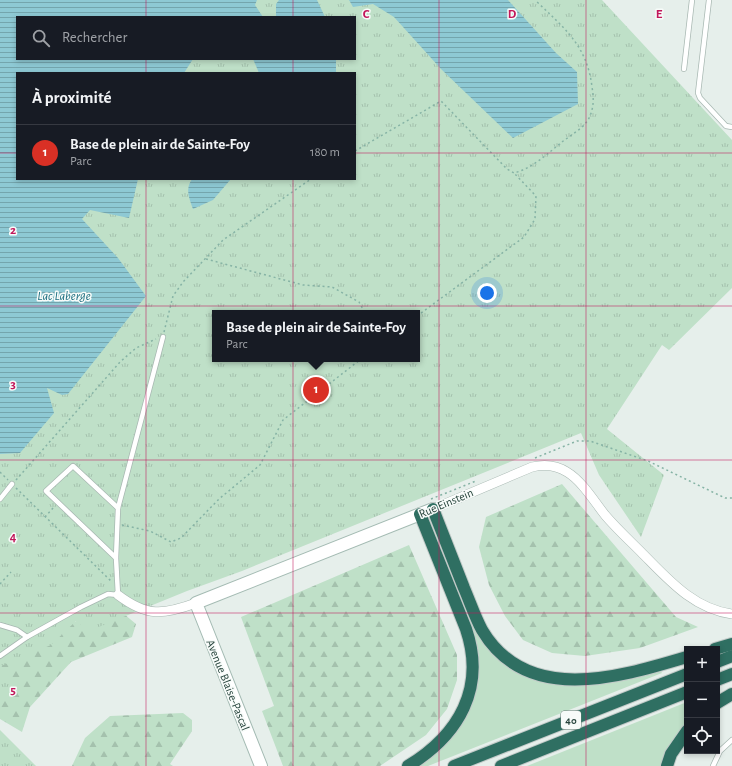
<!DOCTYPE html>
<html lang="fr">
<head>
<meta charset="utf-8">
<style>
	body { margin:0; font-family:"Alegreya Sans",sans-serif; background:#242831; color:#f1f3f6 }
	.controls { position:absolute; right:12px; bottom:12px; display:grid; overflow:hidden; border-radius:0px; box-shadow:0 2px 6px #0003 }
	.controls button { width:36px; height:36px; display:grid; place-items:center; padding:0; border:0; border-bottom:1px solid #363941; background:#171b24; color:#f1f3f6; font:20px sans-serif }
	.you { position:absolute; left:487px; top:293px; width:14px; height:14px; margin:-10px; border:3px solid #fff; border-radius:50%; background:#1a73e8; box-shadow:0 0 0 6px #1a73e833 }
	.badge { display:grid; place-items:center; width:26px; height:26px; border-radius:50%; background:#d93025; color:#fff; font-size:13px; font-weight:700 }
	.pin { position:absolute; translate:-50% -50%; border:2px solid #fff; box-shadow:0 1px 4px #0006 }
	.popup { position:absolute; left:212px; top:310px; width:208px; height:52px; box-sizing:border-box; display:grid; place-content:center; border-radius:0px; background:#171b24; filter:drop-shadow(0 1px 3px #0005); font-size:13px; white-space:nowrap; color:#9ea1a6 }
	.popup b { font-size:15px; color:#f1f3f6 }
	.popup::after { content:''; position:absolute; left:50%; top:100%; margin-left:-8px; border:8px solid transparent; border-top-color:#171b24 }
	.list { margin:0; padding:0; list-style:none }
	h2 { display:flex; justify-content:space-between; align-items:center; height:52px; margin:0; padding:0 16px; font-size:17px }
	h2 small { font-size:13px; font-weight:400; color:#9ea1a6 }
	.list li { display:grid; grid-template-columns:26px 1fr auto; gap:12px; align-items:center; box-sizing:border-box; height:56px; padding:0 16px; border-top:1px solid #363941 }
	.list b { display:block; font-size:15px; white-space:nowrap }
	.list p { margin:0; font-size:13px; white-space:nowrap; color:#9ea1a6 }
	.list em { font-size:13px; font-style:normal; color:#9ea1a6 }
	.icon { flex:none; width:22px; height:22px; fill:none; stroke:currentColor; stroke-width:2; stroke-linecap:round; stroke-linejoin:round }
	.map { position:relative; flex:none; width:732px; height:766px; overflow:hidden }
	.search { position:absolute; background:#171b24; box-shadow:0 2px 6px #0003; left:16px; top:16px; width:340px; height:44px; display:flex; align-items:center; gap:10px; box-sizing:border-box; padding:0 14px; border-radius:0px; color:#9ea1a6; font-size:15px }
	.panel { position:absolute; background:#171b24; box-shadow:0 2px 6px #0003; left:16px; top:72px; width:340px; height:108px; border-radius:0px }
	.map>svg:first-child { display:block }
</style>
</head>
<body>
<div class="map">
<svg width="732" height="766" viewBox="0 0 732 766">
	<defs>
		<pattern id="forest-firs" width="22" height="20" patternUnits="userSpaceOnUse"><rect width="22" height="20" fill="#bfe0c8"/><path d="M5 1l3.5 6h-7zM16 11l3.5 6h-7z" fill="#a4c1ad"/></pattern>
		<pattern id="park-tufts" width="24" height="20" patternUnits="userSpaceOnUse"><rect width="24" height="20" fill="#bfe0c8"/><path d="M3 7l-1-3M5 7V3M7 7l1-3M15 17l-1-3M17 17v-4M19 17l1-3" fill="none" stroke="#a4c1ad"/></pattern>
		<pattern id="water-rules" width="6" height="5" patternUnits="userSpaceOnUse"><rect width="6" height="5" fill="#8ec9d4"/><path d="M0 2.5h6" fill="none" stroke="#74a5ad"/></pattern>
	</defs>
	<rect width="100%" height="100%" fill="#e6efeb"/>
	<g fill="#bfe0c8">
		<path d="M444,549C452,569 460,588 468,608C473,620 477,634 485,644C490,650 497,655 503,660C551,698 606,684 660,670L662,673L428,766H416L466,716L472,704L478,678V654L476,644L439,551Z"/>
		<path d="M687,702V722L670,744L660,766H527Z"/>
	</g>
	<g fill="url(#forest-firs)">
		<path d="M562,484L676,617L698,627L640,648L585,656L552,653L523,640L505,616L489,585L479,547L486,517Z"/>
		<path d="M409,545L457,655V680L447,709L426,735L380,766H283L262,711L274,706L241,617Z"/>
		<path d="M112,604L136,624L132,637L71,662L30,707L22,732L0,719V666L43,637Z"/>
		<path d="M183,713L192,720V731L170,764L173,766H72L85,738L110,716Z"/>
	</g>
	<g fill="url(#park-tufts)" fill-rule="evenodd">
		<path d="M0,0H602L732,140V288L669,350L662,345L607,429L664,475L641,537L599,475L581,433L242,571L187,591L89,631L76,621L51,645L1,666L12,690L0,702ZM17,17H355V59H17ZM17,73H355V179H17ZM215,313H417V359H215Z"/>
		<path d="M0,730L36,766H0Z"/>
	</g>
	<g fill="url(#water-rules)">
		<path d="M0,0H257L255,5L263,17H17V59H193L184,73H17V179H138L129,218L90,210L82,219L118,258L146,296L68,394L62,395L47,388L54,413L20,453L0,454Z"/>
		<path d="M279,0H317L325,17H276V4Z"/>
		<path d="M349,0H508L556,53L577,72L578,104L513,138L441,69L394,17L373,4L353,7Z"/>
		<path d="M253,59H336V73H259Z"/>
		<path d="M192,179H231L213,200L193,209C189,198 185,189 192,179Z"/>
	</g>
	<g fill="none" stroke-linecap="round" stroke-linejoin="round">
		<g stroke="#a8b8b2" stroke-width="6">
			<g id="lane">
				<path d="M709,0L698,93L700,98L726,126L732,127"/>
				<path d="M684,69L692,0"/>
				<path d="M0,499L12,484"/>
				<path d="M118,508L163,337"/>
				<path d="M0,625L17,630L27,637"/>
				<path d="M0,656L27,637L81,607L108,594L118,595L116,558L118,508L73,466L46,491L116,558"/>
				<path d="M713,766L720,751L732,740"/>
			</g>
		</g>
		<g stroke="#a8b8b2" stroke-width="10">
			<g id="street">
				<path d="M433,509L532,467C545,464 556,465 567,472C582,481 594,501 605,515C616,528 629,540 641,552C667,578 693,609 732,614"/>
				<path d="M118,595C147,617 163,615 196,603"/>
			</g>
		</g>
		<g stroke="#a4bbb3" stroke-width="14">
			<path id="secondary" d="M261,766L196,603L433,509"/>
		</g>
		<g stroke="#c2cac8" stroke-width="14">
			<g id="highway">
				<path d="M433,509C443,535 454,562 464,588C470,602 475,617 482,630C527,706 620,677 687,657"/>
				<path d="M715,649L732,644"/>
				<path d="M717,662L732,656"/>
				<path d="M717,680L732,674"/>
				<path d="M717,703L732,694"/>
				<path d="M408,766C459,735 486,688 466,629L420,514"/>
				<path d="M454,766L687,674"/>
				<path d="M501,766L687,692"/>
				<path d="M667,766L671,754L687,731"/>
			</g>
		</g>
		<g stroke="#86b3a5" stroke-width="1.5" stroke-dasharray="2 3" stroke-linecap="butt">
			<path d="M355,151L441,101L507,169L514,173C533,168 547,154 562,142C571,135 582,129 588,120C594,109 594,99 592,87C587,45 564,28 535,0"/>
			<path d="M206,259L303,285L332,287L359,302L365,313"/>
			<path d="M417,316L524,237L535,219L536,196L514,173"/>
			<path d="M164,332L173,296L183,282L223,240L311,179"/>
			<path d="M535,458L577,441H590L648,461L725,498H732"/>
			<path d="M0,472L8,480"/>
			<path d="M16,480L120,362L136,348L156,339"/>
			<path d="M16,488L112,582"/>
			<path d="M431,499L476,481"/>
			<path d="M45,517L54,507"/>
			<path d="M122,525L150,531L171,542L181,538L219,499L260,465L283,420L361,359"/>
			<path d="M0,584L11,572"/>
		</g>
		<use href="#lane" stroke="#fff" stroke-width="4.5"/>
		<use href="#street" stroke="#fff" stroke-width="9"/>
		<use href="#secondary" stroke="#fff" stroke-width="12"/>
		<use href="#highway" stroke="#2f6f62" stroke-width="12"/>
	</g>
	<path fill="none" stroke="#c2185b" stroke-width="1" stroke-opacity="0.55" d="M146,0V17M293,0V17M439,0V766M586,0V766M146,59V73M293,59V73M0,153H17M355,153H732M146,179V766M293,179V766M0,306H732M0,460H732M0,613H732"/>
	<g text-anchor="middle" stroke-width="3" stroke-linejoin="round" paint-order="stroke">
		<rect fill="#f7fbf9" stroke="#637a73" stroke-width="1" x="561" y="711" width="20" height="18" rx="3"/>
		<g font-size="11" font-weight="bold" fill="#24423a">
			<text x="571" y="724">40</text>
		</g>
		<g font-size="12" fill="#24423a" stroke="#f7fbf9">
			<text transform="translate(446 503) rotate(-23)" y="4">Rue Einstein</text>
			<text transform="translate(228 685) rotate(68)" y="4">Avenue Blaise-Pascal</text>
		</g>
		<g font-size="13" font-style="italic" fill="#1c6f80" stroke="#f7fbf9">
			<text x="64" y="300">Lac Laberge</text>
		</g>
	</g>
	<g font-size="13" text-anchor="middle" font-weight="bold" fill="#c2185b" stroke="#f7fbf9" stroke-width="3" stroke-linejoin="round" paint-order="stroke">
		<text x="366" y="18">C</text>
		<text x="512" y="18">D</text>
		<text x="659" y="18">E</text>
		<text x="13" y="234">2</text>
		<text x="13" y="388">3</text>
		<text x="13" y="541">4</text>
		<text x="13" y="694">5</text>
	</g>
</svg>
<div class="controls">
<button>+</button>
<button>−</button>
<button><svg class="icon" aria-label="locate" viewBox="0 0 24 24"><circle cx="12" cy="12" r="6"/><path d="M12 2v4M12 18v4M2 12h4M18 12h4"/></svg></button>
</div>
<div class="you"></div>
<div class="pin badge" style="left:316px;top:390px">1</div>
<div class="popup"><b>Base de plein air de Sainte-Foy</b>Parc</div>
<div class="search"><svg class="icon" aria-label="search" viewBox="0 0 24 24"><circle cx="10" cy="10" r="6"/><path d="M15 15l6 6"/></svg>Rechercher</div>
<section class="panel">
<h2>À proximité<small></small></h2>
<ul class="list">
<li><span class="badge">1</span><div><b>Base de plein air de Sainte-Foy</b><p>Parc</p></div><em>180 m</em></li>
</ul>
</section>
</div>
</body>
</html>
